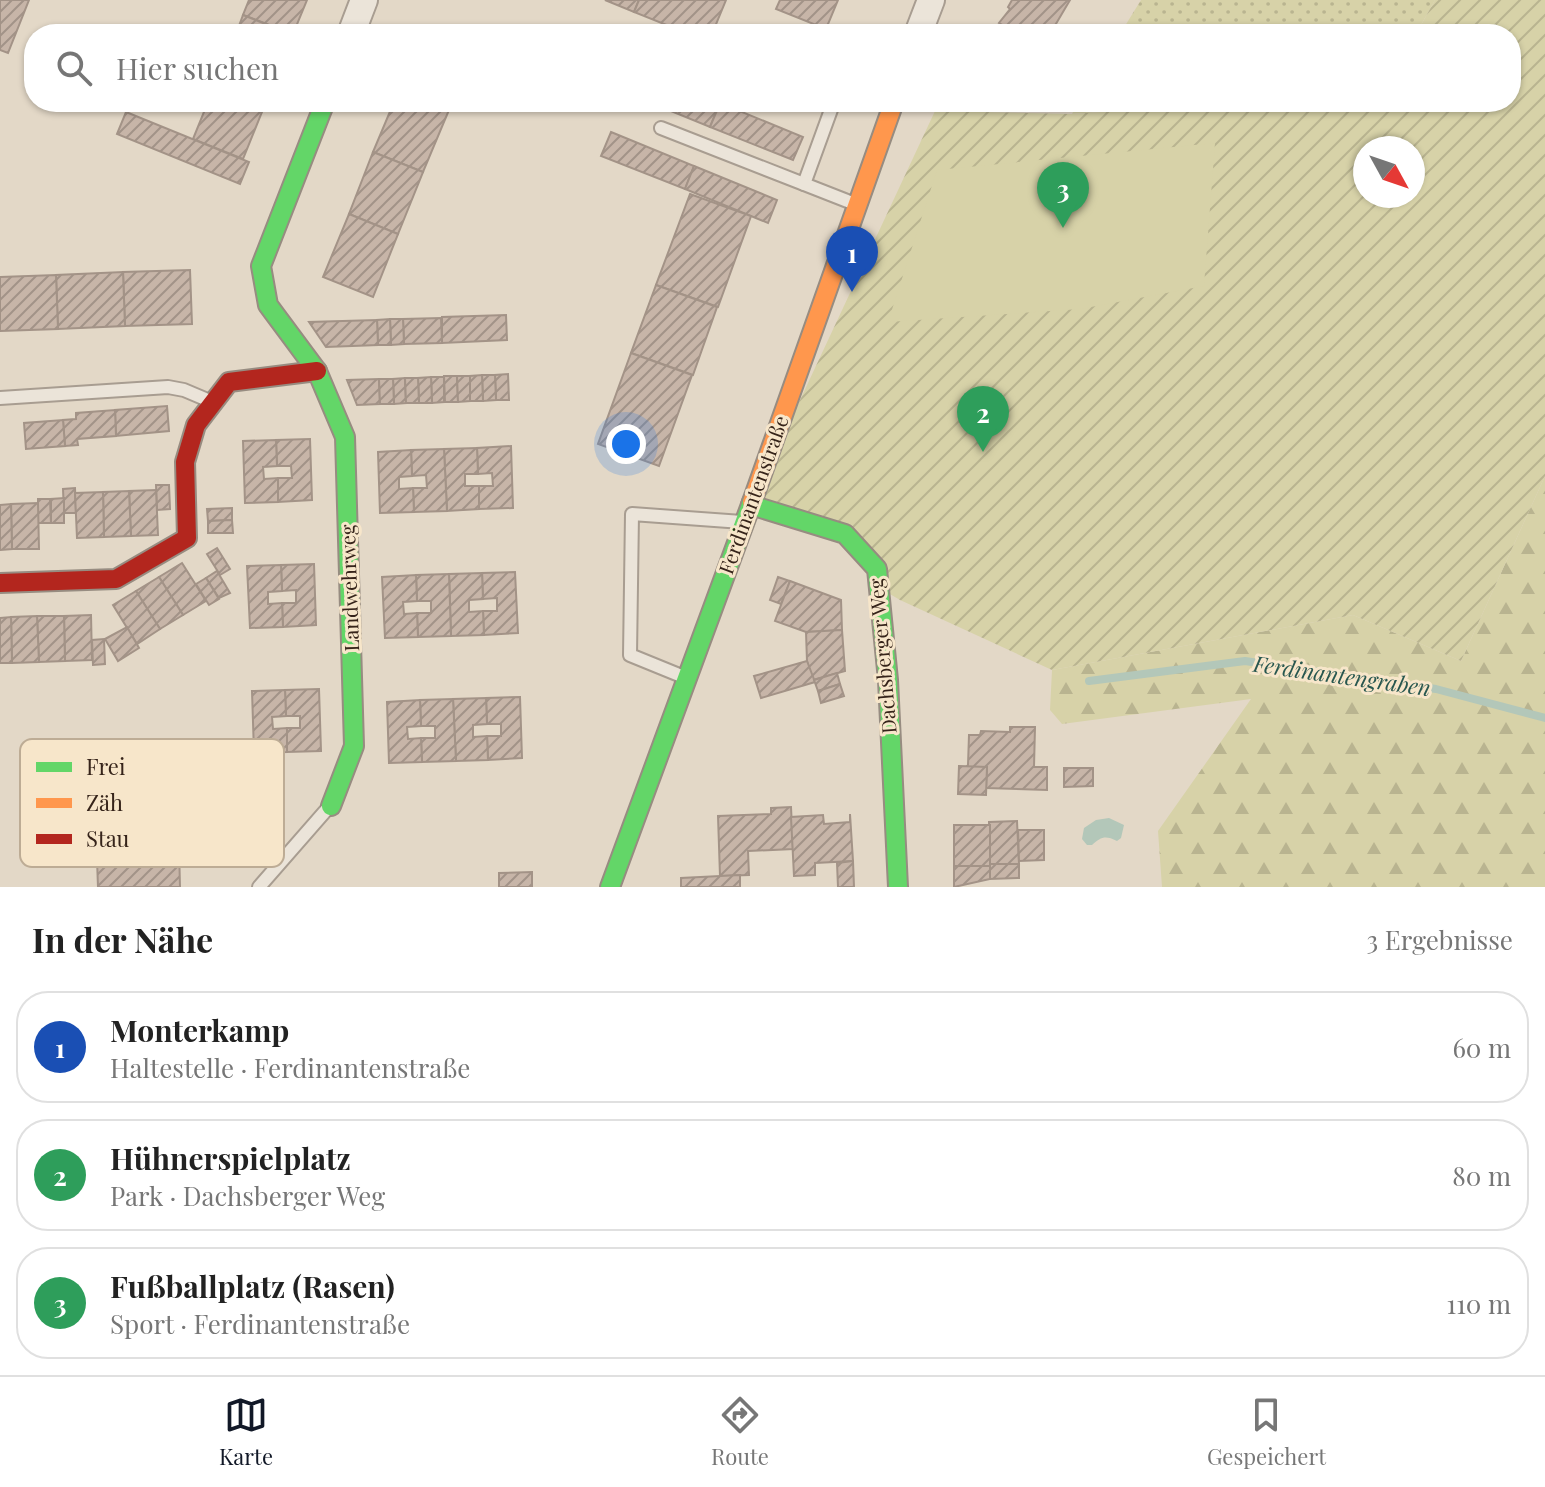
<!DOCTYPE html>
<html lang="de">
<head>
<meta charset="utf-8">
<style>
	body { margin:0; font-family:"Playfair Display",serif; background:#f2f2f2; color:#222 }
	.compass { position:absolute; left:1353px; top:136px; width:72px; height:72px; border-radius:50%; background:#fff; box-shadow:0 2px 6px #0004; rotate:130deg }
	.you { position:absolute; left:626px; top:444px; width:28px; height:28px; margin:-20px; border:6px solid #fff; border-radius:50%; background:#1a73e8; box-shadow:0 0 0 12px #1a73e833 }
	.badge { display:grid; place-items:center; width:52px; height:52px; border-radius:50%; background:#111827; color:#fff; font-size:26px; font-weight:700 }
	.pin { position:absolute; translate:-50% -66px; filter:drop-shadow(0 2px 4px #0008) }
	.pin::after { content:''; position:absolute; top:42px; width:28px; height:24px; background:inherit; clip-path:polygon(0 0,100% 0,50% 100%) }
	.list { margin:0; padding:0; list-style:none }
	h2 { display:flex; justify-content:space-between; align-items:center; height:104px; margin:0; padding:0 32px; font-size:34px }
	h2 small { font-size:26px; font-weight:400; color:#767676 }
	.list li { display:grid; grid-template-columns:52px 1fr auto; gap:24px; align-items:center; box-sizing:border-box; height:112px; margin:0 16px 16px; padding:0 16px; border:2px solid #e0e0e0; border-radius:32px }
	.list b { display:block; font-size:30px; white-space:nowrap }
	.list p { margin:0; font-size:26px; white-space:nowrap; color:#767676 }
	.list em { font-size:26px; font-style:normal; color:#767676 }
	.icon { flex:none; width:44px; height:44px; fill:none; stroke:currentColor; stroke-width:2; stroke-linecap:round; stroke-linejoin:round }
	.map { position:relative; flex:none; width:1545px; height:887px; overflow:hidden }
	.search { position:absolute; background:#fff; box-shadow:0 2px 6px #0004; left:24px; right:24px; top:24px; height:88px; display:flex; align-items:center; gap:20px; box-sizing:border-box; padding:0 28px; border-radius:32px; color:#767676; font-size:30px }
	.sheet { height:488px; background:#fff }
	nav { display:flex; justify-content:space-around; align-items:center; box-sizing:border-box; height:112px; border-top:2px solid #e0e0e0; background:#fff; font-size:22px; color:#767676 }
	nav a { display:grid; justify-items:center; gap:4px }
	nav .on { color:#111827 }
	.map>svg:first-child { display:block }
</style>
</head>
<body>
<div class="map">
<svg width="1545" height="887" viewBox="0 0 1545 887">
	<defs>
		<pattern id="grass-dots" width="8" height="8" patternUnits="userSpaceOnUse" patternTransform="scale(2)"><rect width="8" height="8" fill="#d7d2a8"/><path d="M2 2h.1M6 6h.1" fill="none" stroke="#b9b490" stroke-width="1.8" stroke-linecap="round"/></pattern>
		<pattern id="forest-firs" width="22" height="20" patternUnits="userSpaceOnUse" patternTransform="scale(2)"><rect width="22" height="20" fill="#d7d2a8"/><path d="M5 1l3.5 6h-7zM16 11l3.5 6h-7z" fill="#b9b490"/></pattern>
		<pattern id="garden-furrows" width="10" height="10" patternUnits="userSpaceOnUse" patternTransform="scale(2)"><rect width="10" height="10" fill="#d7d2a8"/><path d="M-1 1l2-2M0 10L10 0M9 11l2-2" fill="none" stroke="#b9b490"/></pattern>
		<pattern id="building-hatch" width="6" height="6" patternUnits="userSpaceOnUse" patternTransform="scale(2)"><rect width="6" height="6" fill="#c7b5a8"/><path d="M-1 1l2-2M0 6l6-6M5 7l2-2" fill="none" stroke="#a29388"/></pattern>
	</defs>
	<rect width="100%" height="100%" fill="#e3d8c7"/>
	<g fill="url(#grass-dots)">
		<path d="M1141,0H1435L1416,34H1120Z"/>
		<path d="M1079,102H1244L1072,114Z"/>
	</g>
	<path fill="url(#forest-firs)" d="M1545,476V887H1162L1158,831L1251,699L1062,724L1050,710L1052,670L1353,615L1461,661Z"/>
	<path fill="url(#garden-furrows)" fill-rule="evenodd" d="M1435,0H1545V476L1461,661L1353,615L1052,670L900,600L883,590L839,534L751,505L935,111L1072,114L1241,102H1511V34H1416ZM1365,148H1413V196H1365Z"/>
	<path fill="#d7d2a8" d="M1215,143L1204,286L1080,309L888,322L937,170Z"/>
	<path fill="#b3c7b9" d="M1109,818L1124,825L1121,838L1117,841C1105,835 1101,837 1092,845H1087L1082,839L1084,828L1096,820Z"/>
	<g fill="none" stroke-linecap="round" stroke-linejoin="round">
		<path stroke="#b3c7b9" stroke-width="8" d="M1089,681L1245,661L1436,689L1545,718"/>
	</g>
	<g fill="url(#building-hatch)" stroke="#a39387" stroke-width="2">
		<path d="M0,0H29L8,53L0,50Z"/>
		<path d="M249,0H307L293,34L243,15Z"/>
		<path d="M605,0H639L634,12Z"/>
		<path d="M639,0H726L712,34H689L634,12Z"/>
		<path d="M780,0H838L826,29L776,9Z"/>
		<path d="M1012,0H1070L1050,34H1018L999,23L1010,9L1008,7Z"/>
		<path d="M243,15L291,34H236Z"/>
		<path d="M208,102H266L243,159L193,139Z"/>
		<path d="M394,102H430L449,110L423,172L373,152Z"/>
		<path d="M649,102H717L720,103L710,127Z"/>
		<path d="M720,103L803,137L793,160L710,127Z"/>
		<path d="M126,112L249,162L240,184L117,134Z"/>
		<path d="M611,132L694,166L685,189L601,156Z"/>
		<path d="M373,152L423,172L398,234L349,214Z"/>
		<path d="M694,166L777,200L768,223L685,189Z"/>
		<path d="M690,194L751,216L718,307L656,285Z"/>
		<path d="M349,214L398,234L373,297L323,277Z"/>
		<path d="M190,270L192,324L125,326L123,272Z"/>
		<path d="M123,272L125,326L58,329L56,275Z"/>
		<path d="M56,275L58,329L0,331V277Z"/>
		<path d="M656,285L717,307L693,375L631,353Z"/>
		<path d="M506,315L507,340L442,343V317Z"/>
		<path d="M441,318L442,343L404,344L403,319Z"/>
		<path d="M390,319H403L404,344L391,345Z"/>
		<path d="M390,319L391,345H378L377,320Z"/>
		<path d="M377,320L378,345L326,347L309,322Z"/>
		<path d="M631,353L692,375L659,466L598,444Z"/>
		<path d="M508,374L509,400H496L495,375Z"/>
		<path d="M482,375H495L496,400L483,401Z"/>
		<path d="M482,375L483,401H470V376Z"/>
		<path d="M444,376H457L458,402H445Z"/>
		<path d="M457,376H470V401L458,402Z"/>
		<path d="M431,377H444V402L432,403Z"/>
		<path d="M431,377L432,403H419L418,378Z"/>
		<path d="M405,378L406,403L394,404L393,379Z"/>
		<path d="M405,378H418L419,403H406Z"/>
		<path d="M379,379L380,404L357,405L347,380Z"/>
		<path d="M379,379H393L394,404H380Z"/>
		<path d="M167,406L169,431L116,436L115,410Z"/>
		<path d="M115,410L116,436L77,439L78,445L65,446L63,420L76,419V413Z"/>
		<path d="M63,420L65,446L26,449L24,423Z"/>
		<path d="M310,439L312,500L278,502V478H292L291,466H277L276,440Z"/>
		<path d="M276,440L277,466L263,467L264,479L278,478V502L245,503L243,441Z"/>
		<path d="M511,446L513,508L479,509V486H493L492,473L478,474L477,448Z"/>
		<path d="M477,448L478,474H465V486H479V509L447,511L444,449Z"/>
		<path d="M444,449L447,511L414,512L413,488H427L426,475L412,476L411,450Z"/>
		<path d="M411,450L412,476L399,477V489L413,488L414,512L380,513L378,452Z"/>
		<path d="M156,485H169L170,509L157,510Z"/>
		<path d="M75,488L76,513H64L63,489Z"/>
		<path d="M156,490L158,535L131,536L129,491Z"/>
		<path d="M129,491L131,536L104,537L103,492Z"/>
		<path d="M103,492L104,537L77,538L75,493Z"/>
		<path d="M64,498V523H51V499Z"/>
		<path d="M38,499H50L51,523H38Z"/>
		<path d="M38,503L39,549H12L11,504Z"/>
		<path d="M11,504L12,549L0,550V505Z"/>
		<path d="M232,508V520L208,521L207,509Z"/>
		<path d="M232,520L233,533H208V521Z"/>
		<path d="M217,548L230,569L220,575L207,554Z"/>
		<path d="M182,563L206,601L183,615L159,577Z"/>
		<path d="M314,564L316,625L283,627L282,603H296V590L282,591L281,565Z"/>
		<path d="M281,565L282,591L268,592V604L282,603L283,627L250,628L247,566Z"/>
		<path d="M217,571L230,593L219,598L206,578Z"/>
		<path d="M515,572L518,633L484,635L483,611H497V598L483,599L482,573Z"/>
		<path d="M482,573L483,599L469,600V612L483,611L484,635L451,636L449,574Z"/>
		<path d="M449,574L451,636L418,637L417,613H431V601H417L416,575Z"/>
		<path d="M416,575L417,601L403,602L404,614L417,613L418,637L385,638L382,577Z"/>
		<path d="M159,577L183,615L160,629L136,591Z"/>
		<path d="M778,577L790,581L781,604L770,600Z"/>
		<path d="M206,578L219,599L209,605L196,584Z"/>
		<path d="M790,581L841,600L842,630L806,632L775,621Z"/>
		<path d="M136,591L160,629L137,644L113,605Z"/>
		<path d="M91,615L92,660L65,661L64,616Z"/>
		<path d="M37,616H64L65,661L39,662Z"/>
		<path d="M37,616L39,662L12,663L11,617Z"/>
		<path d="M11,617L12,663H0V618Z"/>
		<path d="M127,627L139,648L118,661L105,639Z"/>
		<path d="M842,630L845,671L813,680L807,661L806,632Z"/>
		<path d="M104,639L105,664L93,665L92,640Z"/>
		<path d="M807,661L815,682L761,698L754,676Z"/>
		<path d="M837,673L840,684L818,691L814,680Z"/>
		<path d="M840,684L844,696L821,703L818,691Z"/>
		<path d="M319,689L321,751L287,752V728H300V716H286L285,690Z"/>
		<path d="M285,690L286,716L272,717L273,729L287,728V752L254,753L252,691Z"/>
		<path d="M520,697L522,758L488,760L487,736H501V724H487L486,698Z"/>
		<path d="M486,698L487,724L473,725V737L487,736L488,760L456,761L453,699Z"/>
		<path d="M453,699L456,761L422,762L421,738H435V726H421L420,700Z"/>
		<path d="M420,700L421,726L407,727L408,739L421,738L422,762L389,763L387,702Z"/>
		<path d="M1010,727H1035L1034,767H1047V790L986,788L987,767H966L968,765L969,735H980L981,731L1010,732Z"/>
		<path d="M182,746L187,847L179,848L180,887H98L93,748Z"/>
		<path d="M959,766L987,767L986,795L958,794Z"/>
		<path d="M1064,768H1093V786L1064,787Z"/>
		<path d="M791,807L793,849L748,851L749,875L720,876L718,816L771,814V808Z"/>
		<path d="M850,814L853,861L815,863V875L794,876L791,817L823,815L824,824L850,822Z"/>
		<path d="M1017,821L1019,864H990L989,822Z"/>
		<rect x="954" y="825" width="36" height="41"/>
		<path d="M1018,830H1044V860L1019,861Z"/>
		<path d="M853,861L854,887H838L837,863Z"/>
		<path d="M990,864H1019V878L990,879Z"/>
		<path d="M954,866H990V879L954,887Z"/>
		<path d="M532,872V887H499V873Z"/>
		<path d="M740,875V887H681V878Z"/>
	</g>
	<g fill="none" stroke-linecap="round" stroke-linejoin="round">
		<g stroke="#a89d91" stroke-width="16">
			<g id="lane">
				<path d="M819,102L832,107L804,184L855,204"/>
				<path d="M661,128L804,184"/>
				<path d="M0,398L168,387L184,390L210,401"/>
				<path d="M684,677L630,655L632,514L742,522"/>
				<path d="M259,887L328,808"/>
			</g>
		</g>
		<g stroke="#a89d91" stroke-width="30">
			<g id="street">
				<path d="M351,34L364,0"/>
				<path d="M918,34L931,0"/>
			</g>
		</g>
		<g stroke="#978c81" stroke-width="22">
			<g id="fast">
				<path d="M325,102L261,266L268,305L317,371L345,437L354,746L331,806"/>
				<path d="M751,505L845,534L877,569L888,680L898,887"/>
				<path d="M610,887L752,502"/>
			</g>
		</g>
		<g stroke="#978c81" stroke-width="22">
			<path id="slow" d="M752,502L894,102"/>
		</g>
		<g stroke="#978c81" stroke-width="22">
			<path id="jam" d="M0,583L116,579L187,538L185,462L196,425L229,382L317,371"/>
		</g>
		<use href="#lane" stroke="#ebe4d9" stroke-width="12"/>
		<use href="#street" stroke="#ebe4d9" stroke-width="26"/>
		<use href="#fast" stroke="#63d668" stroke-width="18"/>
		<use href="#slow" stroke="#ff974d" stroke-width="18"/>
		<use href="#jam" stroke="#b3261e" stroke-width="18"/>
	</g>
	<g text-anchor="middle" stroke-width="6" stroke-linejoin="round" paint-order="stroke">
		<g font-size="20" fill="#36241a" stroke="#f7e6ca">
			<text transform="translate(754 495) rotate(-70)" y="7">Ferdinantenstraße</text>
			<text transform="translate(350 588) rotate(-92)" y="7">Landwehrweg</text>
			<text transform="translate(883 656) rotate(-95)" y="7">Dachsberger Weg</text>
		</g>
		<g font-size="22" font-style="italic" fill="#28574f" stroke="#f7e6ca">
			<text transform="translate(1342 676) rotate(8)" y="8">Ferdinantengraben</text>
		</g>
	</g>
	<rect x="20" y="739" width="264" height="128" rx="12" fill="#f7e6ca" stroke="#bdac95" stroke-width="2"/>
	<rect x="36" y="762" width="36" height="10" fill="#63d668"/>
	<rect x="36" y="798" width="36" height="10" fill="#ff974d"/>
	<rect x="36" y="834" width="36" height="10" fill="#b3261e"/>
	<g font-size="22" fill="#36241a">
		<text x="86" y="775">Frei</text>
		<text x="86" y="811">Zäh</text>
		<text x="86" y="847">Stau</text>
	</g>
</svg>
<svg class="compass" viewBox="-18 -18 36 36"><path d="M0-13l5 13h-10z" fill="#e53935"/><path d="M0 13l5-13h-10z" fill="#767676"/></svg>
<div class="you"></div>
<div class="pin badge" style="left:852px;top:292px;background:#1a4fb4">1</div>
<div class="pin badge" style="left:983px;top:452px;background:#2e9e5b">2</div>
<div class="pin badge" style="left:1063px;top:228px;background:#2e9e5b">3</div>
<div class="search"><svg class="icon" aria-label="search" viewBox="0 0 24 24"><circle cx="10" cy="10" r="6"/><path d="M15 15l6 6"/></svg>Hier suchen</div>
</div>
<section class="sheet">
<h2>In der Nähe<small>3 Ergebnisse</small></h2>
<ul class="list">
<li><span class="badge" style="background:#1a4fb4">1</span><div><b>Monterkamp</b><p>Haltestelle · Ferdinantenstraße</p></div><em>60 m</em></li>
<li><span class="badge" style="background:#2e9e5b">2</span><div><b>Hühnerspielplatz</b><p>Park · Dachsberger Weg</p></div><em>80 m</em></li>
<li><span class="badge" style="background:#2e9e5b">3</span><div><b>Fußballplatz (Rasen)</b><p>Sport · Ferdinantenstraße</p></div><em>110 m</em></li>
</ul>
</section>
<nav>
<a class="on"><svg class="icon" aria-label="map" viewBox="0 0 24 24"><path d="M3 6l6-2 6 2 6-2v14l-6 2-6-2-6 2zM9 4v14M15 6v14"/></svg>Karte</a>
<a><svg class="icon" aria-label="directions" viewBox="0 0 24 24"><path d="M12 3l9 9-9 9-9-9zM9 14v-3h6M13 9l2 2-2 2"/></svg>Route</a>
<a><svg class="icon" aria-label="saved" viewBox="0 0 24 24"><path d="M7 4h10v16l-5-4-5 4z"/></svg>Gespeichert</a>
</nav>
</body>
</html>
